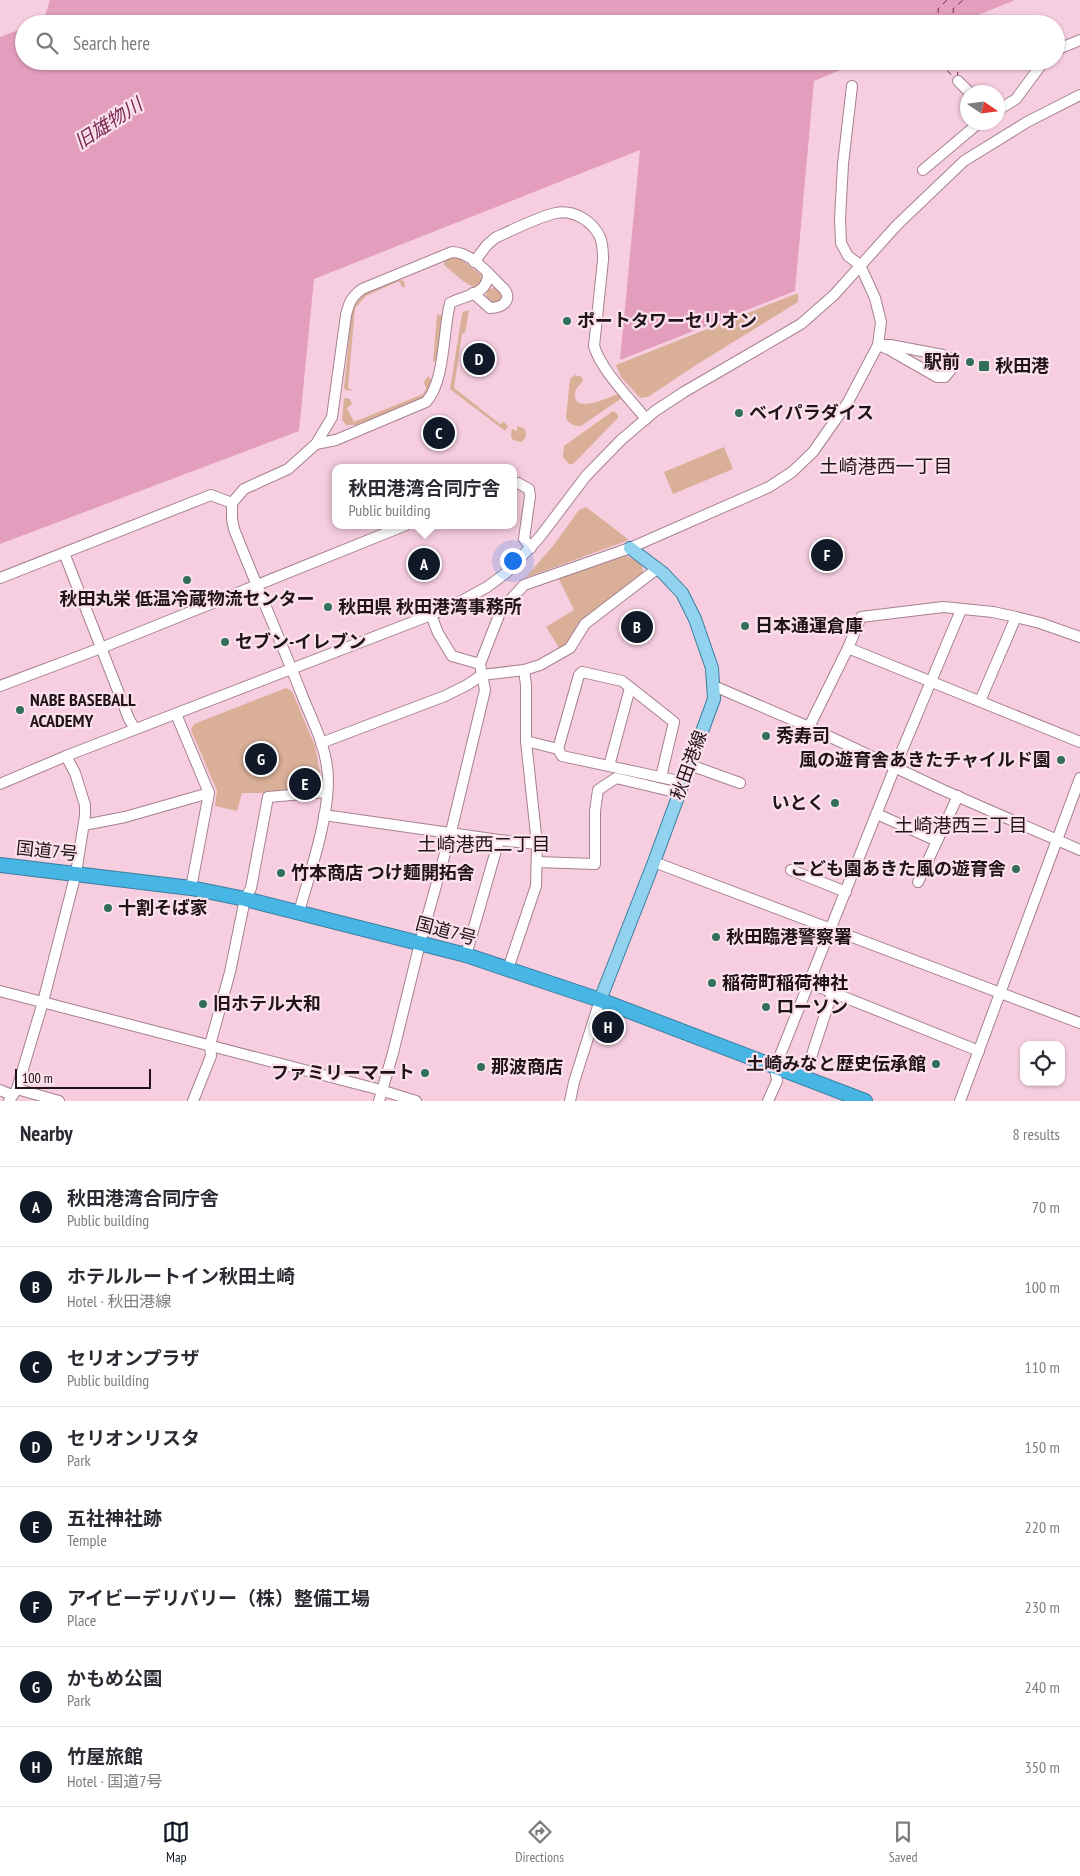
<!DOCTYPE html>
<html lang="en">
<head>
<meta charset="utf-8">
<style>
	body { margin:0; font-family:"PT Sans Narrow","Noto Sans JP",sans-serif; background:#f7f7f7; color:#2b2b33 }
	.controls { position:absolute; right:15px; bottom:15px; display:grid; overflow:hidden; border-radius:10px; box-shadow:0 1px 4px #0004 }
	.controls button { width:45px; height:45px; display:grid; place-items:center; padding:0; border:0; border-bottom:1px solid #e1e1e2; background:#fff; color:#2b2b33; font:25px sans-serif }
	.compass { position:absolute; left:960px; top:85px; width:45px; height:45px; border-radius:50%; background:#fff; box-shadow:0 1px 4px #0004; rotate:103deg }
	.scale { position:absolute; left:15px; bottom:12px; width:136px; box-sizing:border-box; padding-left:5px; border:2px solid #21131a; border-top:0; font-size:14px; line-height:18px; white-space:nowrap; color:#21131a; -webkit-text-stroke:4px #fae1eb; paint-order:stroke }
	.you { position:absolute; left:512px; top:560px; width:18px; height:18px; margin:-12px; border:4px solid #fff; border-radius:50%; background:#1a73e8; box-shadow:0 0 0 8px #1a73e833 }
	.badge { display:grid; place-items:center; width:32px; height:32px; border-radius:50%; background:#111827; color:#fff; font-size:16px; font-weight:700 }
	.pin { position:absolute; translate:-50% -50%; border:2px solid #fff; box-shadow:0 1px 5px #0006 }
	.popup { position:absolute; left:332px; top:464px; width:185px; height:65px; box-sizing:border-box; display:grid; place-content:center; border-radius:10px; background:#fff; filter:drop-shadow(0 1px 4px #0005); font-size:16px; white-space:nowrap; color:#7c7c81 }
	.popup b { font-size:19px; color:#2b2b33 }
	.popup::after { content:''; position:absolute; left:50%; top:100%; margin-left:-10px; border:10px solid transparent; border-top-color:#fff }
	.list { margin:0; padding:0; list-style:none }
	h2 { display:flex; justify-content:space-between; align-items:center; height:65px; margin:0; padding:0 20px; font-size:21px }
	h2 small { font-size:16px; font-weight:400; color:#7c7c81 }
	.list li { display:grid; grid-template-columns:32px 1fr auto; gap:15px; align-items:center; box-sizing:border-box; height:80px; padding:0 20px; border-top:1px solid #e1e1e2 }
	.list b { display:block; font-size:19px; white-space:nowrap }
	.list p { margin:0; font-size:16px; white-space:nowrap; color:#7c7c81 }
	.list em { font-size:16px; font-style:normal; color:#7c7c81 }
	.icon { flex:none; width:28px; height:28px; fill:none; stroke:currentColor; stroke-width:2; stroke-linecap:round; stroke-linejoin:round }
	.map { position:relative; flex:none; width:1080px; height:1101px; overflow:hidden }
	.search { position:absolute; background:#fff; box-shadow:0 1px 4px #0004; left:15px; right:15px; top:15px; height:55px; display:flex; align-items:center; gap:12px; box-sizing:border-box; padding:0 18px; border-radius:28px; color:#7c7c81; font-size:19px }
	.sheet { height:705px; background:#fff }
	nav { display:flex; justify-content:space-around; align-items:center; box-sizing:border-box; height:70px; border-top:1px solid #e1e1e2; background:#fff; font-size:14px; color:#7c7c81 }
	nav a { display:grid; justify-items:center; gap:2px }
	nav .on { color:#111827 }
	.map>svg:first-child { display:block }
</style>
</head>
<body>
<div class="map">
<svg width="1080" height="1101" viewBox="0 0 1080 1101">
	<rect width="100%" height="100%" fill="#f7cee0"/>
	<g fill="#d9af98">
		<path d="M453,257L459,258L481,275L482,281L475,288L463,281L444,265V262L445,259Z"/>
		<path d="M398,279L404,281L405,287H402L399,281L366,296L355,308L348,388L353,391L346,390L344,388L352,307L362,294Z"/>
		<circle cx="494" cy="296" r="8"/>
		<path d="M798,293V302L696,365L648,397L640,398L621,377L616,365Z"/>
		<path d="M469,310L465,333L462,334L454,388L500,424L504,422L508,426L505,431L450,389L462,314L463,312Z"/>
		<path d="M437,314L443,316L437,360L434,362L433,361Z"/>
		<path d="M575,375L582,377L583,380C581,385 575,388 575,393C572,415 610,397 618,394L622,398L581,426C575,427 567,423 566,417L570,379Z"/>
		<path d="M428,376L433,382L427,394L422,399L356,425H346L342,420L344,399L345,398L350,399L352,404L347,408L354,422L423,394L426,389L424,382Z"/>
		<path d="M613,411L618,415V418L573,464H569L563,457L564,446Z"/>
		<path d="M517,426L524,428C528,434 526,439 521,442L513,440L511,436L512,429L517,431Z"/>
		<path d="M724,447L733,469L673,494L664,472Z"/>
		<path d="M586,507L629,540L525,578L553,546L579,510Z"/>
		<path d="M623,554L642,564L643,572L638,580L560,649L546,627L574,610L558,577Z"/>
		<path d="M286,688L292,691L315,746L323,789L286,793H242L237,811L215,806L217,791L215,786L191,730L194,724Z"/>
	</g>
	<g fill="#e39ebe">
		<path d="M50,0H1015L956,24H35L44,20Z"/>
		<path d="M24,28V61H862L814,81L795,291L620,360L640,150L314,279L299,431L0,544V37Z"/>
	</g>
	<g fill="none" stroke-linecap="round" stroke-linejoin="round">
		<g stroke="#7a2955" stroke-width="1" stroke-dasharray="6 5" stroke-linecap="butt">
			<path d="M939,24L938,9L947,0"/>
			<path d="M954,24L953,9L963,0"/>
			<path d="M943,61L944,68L955,78"/>
			<path d="M957,61L958,78"/>
		</g>
		<g stroke="#a68091" stroke-width="12">
			<g id="minor">
				<path d="M1056,50L1080,40"/>
				<path d="M958,81L969,92"/>
				<path d="M998,110L1016,99L1044,61"/>
				<path d="M923,170L980,122"/>
				<path d="M474,262L487,245L495,238C512,230 538,217 556,213C574,209 593,222 600,237C603,244 603,253 603,260L594,346C601,370 630,399 646,419"/>
				<path d="M878,345H890L943,355L951,359L952,368L945,377H937L888,349Z"/>
				<path d="M316,444L336,440L426,402C445,382 443,331 450,303C465,295 488,295 488,274"/>
				<path d="M513,484L518,483L529,489L530,496L524,539L531,548"/>
				<path d="M64,553L129,719L135,729"/>
				<path d="M0,578L211,495L232,503"/>
				<path d="M431,615L438,633L452,656L480,664"/>
				<path d="M848,648L1080,742"/>
				<path d="M0,686L101,648L406,525"/>
				<path d="M714,686L809,727L943,790L1080,850"/>
				<path d="M980,701L1016,617"/>
				<path d="M176,714L209,793L191,888"/>
				<path d="M809,727L848,648L861,617L943,607L993,612L1016,617L1040,623L1080,637"/>
				<path d="M526,741L558,749L562,756L683,782"/>
				<path d="M321,743L445,696L467,685L482,675L524,670L540,665L570,648L585,624L658,568"/>
				<path d="M558,749L579,675L582,672L622,681L674,722L661,777"/>
				<path d="M690,765L740,783"/>
				<path d="M609,766L630,688"/>
				<path d="M0,784L66,756L431,615L458,603L487,587L506,573L539,538L586,476L621,440L655,411L684,392L801,324L834,295L897,225L964,161L1027,122L1080,95"/>
				<path d="M877,814L937,841"/>
				<path d="M324,815L499,840L537,844"/>
				<path d="M84,825L125,817L209,793"/>
				<path d="M537,862L595,864V811L598,790L616,778L679,793"/>
				<path d="M654,862L1080,1023"/>
				<path d="M791,870L846,892"/>
				<path d="M918,882L958,796"/>
				<path d="M299,912C310,872 333,807 327,767C324,742 311,718 302,695C280,639 256,585 234,529L232,519V503L244,489L288,469L316,444L332,417L346,315C349,303 351,297 362,289L452,252C472,252 490,276 504,289C513,300 502,308 490,308L473,293"/>
				<path d="M466,955L499,840"/>
				<path d="M508,969L536,886L537,844L526,741V685L524,670"/>
				<path d="M809,983L979,1051"/>
				<path d="M0,991L377,1089L416,1101"/>
				<path d="M804,1079L832,993"/>
				<path d="M17,1089L59,1101"/>
				<path d="M0,1090L12,1095"/>
				<path d="M9,1101L17,1089L43,1002L76,873L85,816V805L75,773L66,756"/>
				<path d="M193,1101L211,1056L210,1045L230,972L245,899L251,888L268,797L327,792"/>
				<path d="M379,1101L393,1053L420,943L451,832L485,690L480,664L501,610L524,585L630,548L769,487L792,472L813,452L848,402L878,345L881,322L875,298L860,265L848,256L841,243L840,219L843,164L852,86"/>
				<path d="M570,1101L574,1082L600,1000"/>
				<path d="M768,1101L777,1081L775,1068L895,767L961,610"/>
				<path d="M960,1101L1080,778"/>
			</g>
		</g>
		<g stroke="#3a7d9e" stroke-width="14">
			<path id="major" d="M600,1000L654,862L714,699L712,668L695,619L682,593L663,573L630,548"/>
		</g>
		<g stroke="#3a7d9e" stroke-width="16">
			<path id="highway" d="M0,865L191,888L245,899L466,955L600,1000L865,1101"/>
		</g>
		<use href="#minor" stroke="#fff" stroke-width="10"/>
		<use href="#major" stroke="#91d3ef" stroke-width="12"/>
		<use href="#highway" stroke="#48b6e5" stroke-width="14"/>
	</g>
	<g fill="#316f5b" stroke="#fae1eb" stroke-width="2">
		<circle cx="567" cy="321" r="5"/>
		<circle cx="970" cy="362" r="5"/>
		<rect x="978" y="360" width="12" height="12" rx="2.5"/>
		<circle cx="739" cy="413" r="5"/>
		<circle cx="187" cy="580" r="5"/>
		<circle cx="328" cy="607" r="5"/>
		<circle cx="745" cy="626" r="5"/>
		<circle cx="225" cy="642" r="5"/>
		<circle cx="20" cy="710" r="5"/>
		<circle cx="766" cy="736" r="5"/>
		<circle cx="1061" cy="760" r="5"/>
		<circle cx="835" cy="803" r="5"/>
		<circle cx="1016" cy="869" r="5"/>
		<circle cx="281" cy="873" r="5"/>
		<circle cx="108" cy="908" r="5"/>
		<circle cx="716" cy="937" r="5"/>
		<circle cx="712" cy="983" r="5"/>
		<circle cx="203" cy="1004" r="5"/>
		<circle cx="766" cy="1007" r="5"/>
		<circle cx="936" cy="1064" r="5"/>
		<circle cx="481" cy="1067" r="5"/>
		<circle cx="425" cy="1073" r="5"/>
	</g>
	<g text-anchor="middle" stroke-width="4.5" stroke-linejoin="round" paint-order="stroke">
		<g font-size="18" font-weight="bold" fill="#21131a" stroke="#fae1eb" text-anchor="start">
			<text x="577" y="327">ポートタワーセリオン</text>
			<text x="960" y="368" text-anchor="end">駅前</text>
			<text x="995" y="372">秋田港</text>
			<text x="749" y="419">ベイパラダイス</text>
			<text x="187" y="605" text-anchor="middle">秋田丸栄 低温冷蔵物流センター</text>
			<text x="338" y="613">秋田県 秋田港湾事務所</text>
			<text x="755" y="632">日本通運倉庫</text>
			<text x="235" y="648">セブン-イレブン</text>
			<text x="30" y="706">NABE BASEBALL<tspan x="30" dy="21">ACADEMY</tspan></text>
			<text x="776" y="742">秀寿司</text>
			<text x="1051" y="766" text-anchor="end">風の遊育舎あきたチャイルド園</text>
			<text x="825" y="809" text-anchor="end">いとく</text>
			<text x="1006" y="875" text-anchor="end">こども園あきた風の遊育舎</text>
			<text x="291" y="879">竹本商店 つけ麺開拓舎</text>
			<text x="118" y="914">十割そば家</text>
			<text x="726" y="943">秋田臨港警察署</text>
			<text x="722" y="989">稲荷町稲荷神社</text>
			<text x="213" y="1010">旧ホテル大和</text>
			<text x="776" y="1013">ローソン</text>
			<text x="926" y="1070" text-anchor="end">土崎みなと歴史伝承館</text>
			<text x="491" y="1073">那波商店</text>
			<text x="415" y="1079" text-anchor="end">ファミリーマート</text>
		</g>
		<g font-size="18" fill="#21131a" stroke="#fae1eb">
			<text transform="translate(689 765) rotate(-70)" y="6">秋田港線</text>
			<text transform="translate(47 851) rotate(6)" y="6">国道7号</text>
			<text transform="translate(446 931) rotate(15)" y="6">国道7号</text>
		</g>
		<g font-size="19" font-style="italic" fill="#7a2955" stroke="#fae1eb">
			<text transform="translate(108 123) rotate(-33)" y="7">旧雄物川</text>
		</g>
		<g font-size="19" fill="#21131a" stroke="#fae1eb">
			<text x="886" y="473">土崎港西一丁目</text>
			<text x="961" y="832">土崎港西三丁目</text>
			<text x="484" y="851">土崎港西二丁目</text>
		</g>
	</g>
</svg>
<div class="controls">
<button><svg class="icon" aria-label="locate" viewBox="0 0 24 24"><circle cx="12" cy="12" r="6"/><path d="M12 2v4M12 18v4M2 12h4M18 12h4"/></svg></button>
</div>
<svg class="compass" viewBox="-18 -18 36 36"><path d="M0-13l5 13h-10z" fill="#e53935"/><path d="M0 13l5-13h-10z" fill="#7c7c81"/></svg>
<div class="scale">100 m</div>
<div class="you"></div>
<div class="pin badge" style="left:424px;top:564px">A</div>
<div class="popup"><b>秋田港湾合同庁舎</b>Public building</div>
<div class="pin badge" style="left:637px;top:627px">B</div>
<div class="pin badge" style="left:439px;top:433px">C</div>
<div class="pin badge" style="left:479px;top:359px">D</div>
<div class="pin badge" style="left:305px;top:784px">E</div>
<div class="pin badge" style="left:827px;top:555px">F</div>
<div class="pin badge" style="left:261px;top:759px">G</div>
<div class="pin badge" style="left:608px;top:1027px">H</div>
<div class="search"><svg class="icon" aria-label="search" viewBox="0 0 24 24"><circle cx="10" cy="10" r="6"/><path d="M15 15l6 6"/></svg>Search here</div>
</div>
<section class="sheet">
<h2>Nearby<small>8 results</small></h2>
<ul class="list">
<li><span class="badge">A</span><div><b>秋田港湾合同庁舎</b><p>Public building</p></div><em>70 m</em></li>
<li><span class="badge">B</span><div><b>ホテルルートイン秋田土崎</b><p>Hotel · 秋田港線</p></div><em>100 m</em></li>
<li><span class="badge">C</span><div><b>セリオンプラザ</b><p>Public building</p></div><em>110 m</em></li>
<li><span class="badge">D</span><div><b>セリオンリスタ</b><p>Park</p></div><em>150 m</em></li>
<li><span class="badge">E</span><div><b>五社神社跡</b><p>Temple</p></div><em>220 m</em></li>
<li><span class="badge">F</span><div><b>アイビーデリバリー（株）整備工場</b><p>Place</p></div><em>230 m</em></li>
<li><span class="badge">G</span><div><b>かもめ公園</b><p>Park</p></div><em>240 m</em></li>
<li><span class="badge">H</span><div><b>竹屋旅館</b><p>Hotel · 国道7号</p></div><em>350 m</em></li>
</ul>
</section>
<nav>
<a class="on"><svg class="icon" aria-label="map" viewBox="0 0 24 24"><path d="M3 6l6-2 6 2 6-2v14l-6 2-6-2-6 2zM9 4v14M15 6v14"/></svg>Map</a>
<a><svg class="icon" aria-label="directions" viewBox="0 0 24 24"><path d="M12 3l9 9-9 9-9-9zM9 14v-3h6M13 9l2 2-2 2"/></svg>Directions</a>
<a><svg class="icon" aria-label="saved" viewBox="0 0 24 24"><path d="M7 4h10v16l-5-4-5 4z"/></svg>Saved</a>
</nav>
</body>
</html>
